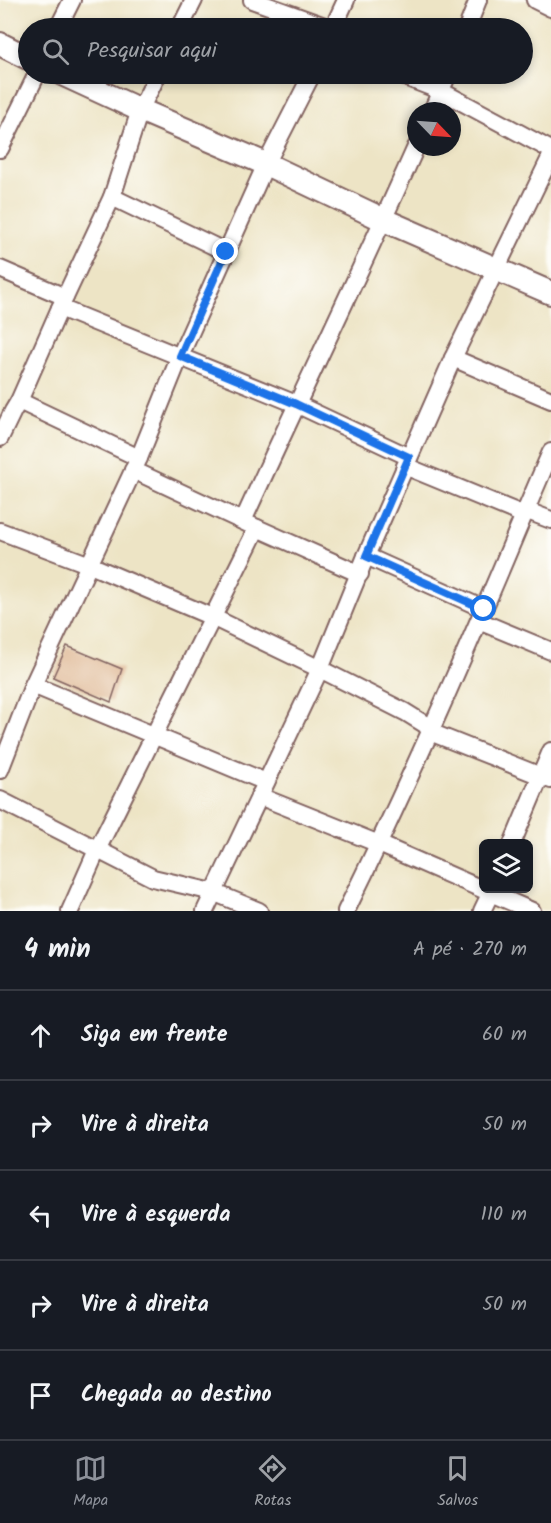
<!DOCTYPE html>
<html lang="pt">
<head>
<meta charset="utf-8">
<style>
	body { margin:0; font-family:Kalam,sans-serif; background:#20242c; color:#f1f3f6 }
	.controls { position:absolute; right:18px; bottom:18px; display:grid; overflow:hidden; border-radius:9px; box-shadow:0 3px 9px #0003 }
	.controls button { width:54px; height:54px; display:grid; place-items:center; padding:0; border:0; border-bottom:2px solid #363941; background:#171b24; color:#f1f3f6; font:30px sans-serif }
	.compass { position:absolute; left:407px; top:102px; width:54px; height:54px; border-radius:50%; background:#171b24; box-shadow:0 3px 9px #0003; rotate:115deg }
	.stop { position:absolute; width:18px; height:18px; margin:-14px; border:4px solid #1a73e8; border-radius:50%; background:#fff }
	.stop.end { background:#1a73e8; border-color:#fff; box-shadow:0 2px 6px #0008 }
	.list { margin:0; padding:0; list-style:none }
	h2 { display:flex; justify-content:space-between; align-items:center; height:78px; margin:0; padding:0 24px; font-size:26px }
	h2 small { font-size:20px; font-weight:400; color:#9ea1a6 }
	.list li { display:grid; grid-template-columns:39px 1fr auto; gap:18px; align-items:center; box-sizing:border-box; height:90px; padding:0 24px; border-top:2px solid #363941 }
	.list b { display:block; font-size:22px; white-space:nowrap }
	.list em { font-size:20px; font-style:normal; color:#9ea1a6 }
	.icon { flex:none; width:33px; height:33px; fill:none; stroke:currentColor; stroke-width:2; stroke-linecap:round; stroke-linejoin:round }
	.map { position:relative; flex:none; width:551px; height:911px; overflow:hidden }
	.search { position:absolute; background:#171b24; box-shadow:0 3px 9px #0003; left:18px; right:18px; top:18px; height:66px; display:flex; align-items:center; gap:15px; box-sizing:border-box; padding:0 21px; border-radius:33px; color:#9ea1a6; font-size:22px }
	.sheet { height:528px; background:#171b24 }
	nav { display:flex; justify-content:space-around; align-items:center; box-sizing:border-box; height:84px; border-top:2px solid #363941; background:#171b24; font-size:16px; color:#9ea1a6 }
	nav a { display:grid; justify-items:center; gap:3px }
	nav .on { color:#8c9099 }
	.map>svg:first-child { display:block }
</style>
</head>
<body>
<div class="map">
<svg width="551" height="911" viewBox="0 0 551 911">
	<rect width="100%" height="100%" fill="#fdfcf7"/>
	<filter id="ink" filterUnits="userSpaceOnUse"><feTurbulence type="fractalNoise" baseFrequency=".0167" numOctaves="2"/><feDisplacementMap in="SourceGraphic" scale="12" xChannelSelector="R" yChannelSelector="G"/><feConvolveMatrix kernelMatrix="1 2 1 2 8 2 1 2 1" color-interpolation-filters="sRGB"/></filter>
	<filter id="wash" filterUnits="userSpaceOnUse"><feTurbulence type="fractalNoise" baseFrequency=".008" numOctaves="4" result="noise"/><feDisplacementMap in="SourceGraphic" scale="24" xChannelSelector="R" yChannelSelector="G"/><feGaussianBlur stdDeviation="1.35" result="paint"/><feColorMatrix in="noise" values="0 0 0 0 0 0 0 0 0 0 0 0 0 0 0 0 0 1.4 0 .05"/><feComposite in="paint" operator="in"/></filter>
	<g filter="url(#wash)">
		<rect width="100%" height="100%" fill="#ede4c5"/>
		<g id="blocks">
			<path fill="#deb591" d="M67,646L122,669L111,702L53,677Z"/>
		</g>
	</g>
	<g filter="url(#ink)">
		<use href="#blocks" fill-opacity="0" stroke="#836461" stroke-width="1.5"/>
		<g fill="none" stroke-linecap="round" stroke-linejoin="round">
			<g stroke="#836461" stroke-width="20">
				<g id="street">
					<path d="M252,0L330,28"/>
					<path d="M535,0L551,8"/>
					<path d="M58,28L72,0"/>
					<path d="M180,28L194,0"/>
					<path d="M333,28L346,0"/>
					<path d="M467,28L478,0"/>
					<path d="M397,74L441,91L551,150"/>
					<path d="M432,111L448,74"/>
					<path d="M0,149L37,74"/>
					<path d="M112,197L226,252"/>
					<path d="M0,269L65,297"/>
					<path d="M60,308L296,404L409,457"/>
					<path d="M453,358L551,400"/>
					<path d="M19,401L139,458"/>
					<path d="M0,438L13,411L19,401L60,308L112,197L140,110L158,74"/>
					<path d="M405,466L524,515"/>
					<path d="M133,470L257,528L360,574"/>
					<path d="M525,510L551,520"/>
					<path d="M243,521C300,396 360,273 416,147"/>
					<path d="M0,531L90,565L212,617L320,669L405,712L426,725L430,732L551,780"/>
					<path d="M366,556L484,609"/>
					<path d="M479,621L551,651"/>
					<path d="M33,685L266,782"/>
					<path d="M0,770L33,685L139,458L180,356L266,164L312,74"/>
					<path d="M259,796L379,844L532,911"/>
					<path d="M0,800L153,878L213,892L259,911"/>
					<path d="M512,844L551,751"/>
					<path d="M70,911L97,850L257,528"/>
					<path d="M205,911L320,669L366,556L453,358L551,156"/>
					<path d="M346,911C393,816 437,718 479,620C504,564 526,508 551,452"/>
					<path d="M482,911L493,888"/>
				</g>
			</g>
			<g stroke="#836461" stroke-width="26">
				<g id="secondary">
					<path d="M0,44L28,58"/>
					<path d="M62,74L140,110L266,164L384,220L551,293"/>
				</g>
			</g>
			<use href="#street" stroke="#fff" stroke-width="16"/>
			<use href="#secondary" stroke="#fff" stroke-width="22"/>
		</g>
	</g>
	<g fill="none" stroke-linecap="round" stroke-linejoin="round" filter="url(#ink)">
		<path stroke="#1a73e8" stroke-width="8" d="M226,252L180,356L296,404L409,457L366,556L484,609"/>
	</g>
</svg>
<div class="controls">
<button><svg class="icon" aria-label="layers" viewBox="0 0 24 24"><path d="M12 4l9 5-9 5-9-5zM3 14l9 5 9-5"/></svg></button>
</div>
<svg class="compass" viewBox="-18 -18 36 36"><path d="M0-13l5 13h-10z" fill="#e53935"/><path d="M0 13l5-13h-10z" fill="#9ea1a6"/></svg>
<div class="stop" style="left:484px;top:609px"></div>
<div class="stop end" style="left:226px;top:252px"></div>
<div class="search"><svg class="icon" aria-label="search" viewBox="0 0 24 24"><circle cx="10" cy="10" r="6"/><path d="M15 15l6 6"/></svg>Pesquisar aqui</div>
</div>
<section class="sheet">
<h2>4 min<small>A pé · 270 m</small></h2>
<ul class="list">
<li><svg class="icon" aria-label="ahead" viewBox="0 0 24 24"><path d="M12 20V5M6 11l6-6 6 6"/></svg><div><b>Siga em frente</b></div><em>60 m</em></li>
<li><svg class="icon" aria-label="right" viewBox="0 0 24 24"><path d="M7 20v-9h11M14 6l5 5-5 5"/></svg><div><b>Vire à direita</b></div><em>50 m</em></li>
<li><svg class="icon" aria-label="left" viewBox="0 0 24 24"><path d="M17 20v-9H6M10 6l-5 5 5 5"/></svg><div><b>Vire à esquerda</b></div><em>110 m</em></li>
<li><svg class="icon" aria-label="right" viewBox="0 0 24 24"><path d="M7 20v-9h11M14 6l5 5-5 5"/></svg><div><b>Vire à direita</b></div><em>50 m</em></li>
<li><svg class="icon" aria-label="arrive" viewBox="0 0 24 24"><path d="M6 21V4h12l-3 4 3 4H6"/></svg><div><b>Chegada ao destino</b></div></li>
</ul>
</section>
<nav>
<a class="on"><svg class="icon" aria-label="map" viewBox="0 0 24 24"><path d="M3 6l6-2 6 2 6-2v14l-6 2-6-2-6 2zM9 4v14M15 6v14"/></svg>Mapa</a>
<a><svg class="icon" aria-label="directions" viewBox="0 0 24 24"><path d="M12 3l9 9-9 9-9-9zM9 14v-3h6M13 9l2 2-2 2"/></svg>Rotas</a>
<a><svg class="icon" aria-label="saved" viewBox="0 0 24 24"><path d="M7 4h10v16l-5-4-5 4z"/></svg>Salvos</a>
</nav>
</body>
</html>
